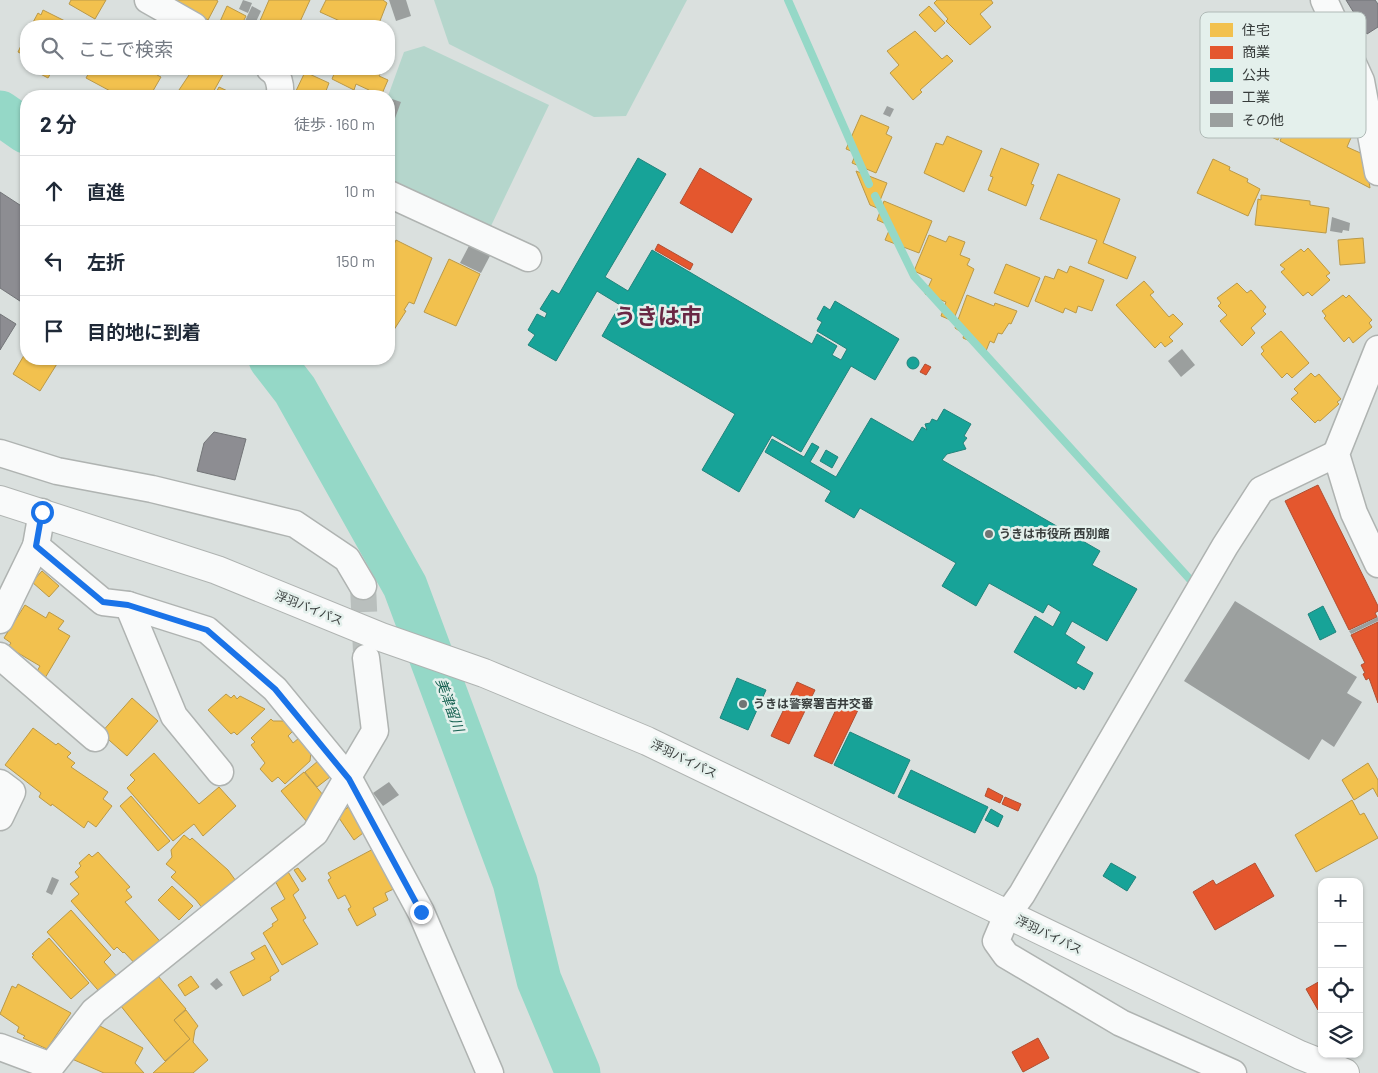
<!DOCTYPE html>
<html lang="ja">
<head>
<meta charset="utf-8">
<style>
	body { margin:0; font-family:Barlow,"Noto Sans JP",sans-serif; background:#f6f6f7; color:#1f2937 }
	.controls { position:absolute; right:15px; bottom:15px; display:grid; overflow:hidden; border-radius:10px; box-shadow:0 1px 4px #0004 }
	.controls button { width:45px; height:45px; display:grid; place-items:center; padding:0; border:0; border-bottom:1px solid #e0e1e3; background:#fff; color:#1f2937; font:25px sans-serif }
	.stop { position:absolute; width:15px; height:15px; margin:-11px; border:4px solid #1a73e8; border-radius:50%; background:#fff }
	.stop.end { background:#1a73e8; border-color:#fff; box-shadow:0 1px 5px #0008 }
	.list { margin:0; padding:0; list-style:none }
	h2 { display:flex; justify-content:space-between; align-items:center; height:65px; margin:0; padding:0 20px; font-size:21px }
	h2 small { font-size:16px; font-weight:400; color:#747a83 }
	.list li { display:grid; grid-template-columns:32px 1fr auto; gap:15px; align-items:center; box-sizing:border-box; height:70px; padding:0 20px; border-top:1px solid #e0e1e3 }
	.list b { display:block; font-size:19px; white-space:nowrap }
	.list em { font-size:16px; font-style:normal; color:#747a83 }
	.icon { flex:none; width:28px; height:28px; fill:none; stroke:currentColor; stroke-width:2; stroke-linecap:round; stroke-linejoin:round }
	.map { position:relative; flex:none; width:1378px; height:1073px; overflow:hidden }
	.search { position:absolute; background:#fff; box-shadow:0 1px 4px #0004; left:20px; top:20px; width:375px; height:55px; display:flex; align-items:center; gap:12px; box-sizing:border-box; padding:0 18px; border-radius:20px; color:#747a83; font-size:19px }
	.panel { position:absolute; background:#fff; box-shadow:0 1px 4px #0004; left:20px; top:90px; width:375px; height:275px; border-radius:20px }
	.map>svg:first-child { display:block }
</style>
</head>
<body>
<div class="map">
<svg width="1378" height="1073" viewBox="0 0 1378 1073">
	<rect width="100%" height="100%" fill="#dae0de"/>
	<g fill="#b5d6cc">
		<path d="M434,0H687L626,116L594,117L449,44Z"/>
		<path d="M424,46L549,105L490,228L389,183L388,96L404,52Z"/>
	</g>
	<g fill="#f2c14e" stroke="#ba9948">
		<path d="M71,0H106L95,19L69,4Z"/>
		<path d="M172,0H216L218,1L208,20Z"/>
		<path d="M269,0H310L298,26H266L259,23Z"/>
		<path d="M326,0H383L387,3L378,26H351L320,12Z"/>
		<path d="M937,0H991L993,3L980,14L991,27L970,45L946,21L948,19L934,3Z"/>
		<path d="M227,6L246,16L241,26H218Z"/>
		<path d="M929,6L945,23L935,32L919,15Z"/>
		<path d="M43,10L75,26H31L38,13L41,15Z"/>
		<path d="M915,31L942,59L947,55L953,61L920,90L922,92L913,100L890,73L899,65L887,51Z"/>
		<path d="M26,35V56L18,52Z"/>
		<path d="M31,69H53L48,78Z"/>
		<path d="M91,69H160L157,75L161,77L150,96H106L108,92L113,94L114,93L86,78Z"/>
		<path d="M193,69H226L211,96H175Z"/>
		<path d="M336,69H379L382,70L379,76L388,80L381,96H370L367,95L369,90L356,84L354,90L332,79Z"/>
		<path d="M305,72L329,83L324,96H296L298,93H295Z"/>
		<path d="M1237,74L1270,89L1262,108L1266,110L1271,96L1275,98L1276,94L1294,102L1278,140L1217,113L1233,77L1235,78Z"/>
		<path d="M219,87L238,96H214Z"/>
		<path d="M1295,105L1321,118L1324,110L1341,118L1337,126L1353,133L1347,147L1365,155L1370,188L1280,141Z"/>
		<path d="M861,115L889,127L886,134L892,137L876,173L852,163L856,153L846,149Z"/>
		<path d="M947,136L982,151L964,192L924,173L936,143L943,145Z"/>
		<path d="M1001,148L1039,164L1031,184L1034,185L1026,206L988,190L993,177L990,176Z"/>
		<path d="M1213,159L1230,167L1229,170L1248,179L1247,182L1260,189L1248,216L1197,193Z"/>
		<path d="M856,171L887,183L877,208L870,205Z"/>
		<path d="M1058,174L1120,199L1103,243L1136,257L1127,279L1088,263L1097,240L1040,219Z"/>
		<path d="M1261,195L1310,201V205L1329,208L1326,233L1255,225L1258,199L1261,200Z"/>
		<path d="M884,201L932,221L919,253L885,240L891,226L877,220Z"/>
		<path d="M929,235L946,242L949,236L965,242L960,255L970,259L967,265L974,269L953,321L941,316L946,302L925,294L932,279L914,271Z"/>
		<path d="M1363,238L1365,263L1340,265L1338,240Z"/>
		<path d="M396,240L432,258L414,304L409,302L404,310L406,311L390,336L389,256Z"/>
		<path d="M1308,248L1330,273L1326,276L1330,280L1312,296L1308,292L1303,296L1281,272L1285,269L1280,265L1301,249L1304,252Z"/>
		<path d="M449,259L480,274L456,326L424,312Z"/>
		<path d="M1006,264L1040,278L1028,307L994,293Z"/>
		<path d="M1070,266L1104,280L1092,311L1078,306L1076,313L1065,308L1063,313L1035,301L1045,276L1054,279L1058,269L1067,273Z"/>
		<path d="M1144,281L1154,292L1150,295L1169,317L1173,314L1183,324L1169,337L1173,341L1165,347L1161,342L1155,348L1116,305Z"/>
		<path d="M1237,283L1247,293L1251,290L1266,307L1263,311L1266,314L1251,328L1255,333L1242,346L1220,321L1227,315L1218,306L1221,303L1217,298Z"/>
		<path d="M967,295L994,306L995,303L1017,311L1011,324L1009,323L1002,334L998,333L994,343L990,341L986,351L978,348L979,345L963,338L964,334L955,328Z"/>
		<path d="M1343,295L1346,298L1349,295L1372,320L1369,323L1372,327L1353,343L1349,337L1344,342L1324,318L1326,316L1322,311Z"/>
		<path d="M1281,331L1309,363L1292,378L1287,373L1282,378L1261,354L1264,351L1261,347Z"/>
		<path d="M26,352V359H60L40,391L13,374Z"/>
		<path d="M1311,373L1315,377L1319,374L1341,399L1337,402L1339,404L1320,421L1318,420L1315,423L1291,399L1298,393L1294,389Z"/>
		<path d="M42,571L59,586L49,597L32,582Z"/>
		<path d="M25,605L46,618L49,612L64,621L58,629L70,636L45,678L36,673L40,666L8,647L11,643L4,638Z"/>
		<path d="M226,694L231,698L234,695L237,699L240,696L265,709L237,735L234,732L231,734L208,710Z"/>
		<path d="M132,698L158,721L127,756L101,733Z"/>
		<path d="M271,719L273,721H285L293,731L288,736L291,740L293,743L299,738L311,752L310,761L285,784L278,777L272,782L260,769L265,763L251,745L255,742L251,738Z"/>
		<path d="M33,728L56,745L58,743L71,753L67,757L75,763L71,767L108,792L103,799L112,806L96,827L88,821L84,828L52,804L51,806L39,797L41,793L5,765Z"/>
		<path d="M154,753L199,804L219,787L236,806L203,836L194,824L173,841L127,788L135,780L130,775Z"/>
		<path d="M318,761L330,777L317,787L305,772Z"/>
		<path d="M1368,763L1378,780V797L1373,788L1354,800L1342,780Z"/>
		<path d="M304,772L328,801L307,822L281,791Z"/>
		<path d="M131,796L170,841L158,851L120,806Z"/>
		<path d="M1352,800L1360,815L1364,813L1378,838L1316,872L1295,835Z"/>
		<path d="M350,806L367,830L354,840L337,815Z"/>
		<path d="M184,835L190,840L192,838L228,870L241,888L207,914L196,900L171,877L176,872L166,864L172,857L171,850Z"/>
		<path d="M377,847L398,887L385,893L388,900L373,908L376,915L357,926L348,909L351,907L345,895L338,899L328,880L331,878L328,873Z"/>
		<path d="M98,852L130,887L126,890L132,897L125,902L165,947L140,969L124,952L123,953L117,947L114,950L71,901L79,894L70,884L79,877L75,872L81,866L79,863L89,854L92,857Z"/>
		<path d="M298,868L306,879L302,882L294,870Z"/>
		<path d="M287,870L299,890L293,895L306,918L303,920L318,944L282,965L263,933L273,926L272,924L278,920L271,908L285,899L274,879Z"/>
		<path d="M172,886L193,906L179,920L158,900Z"/>
		<path d="M71,910L111,955L104,962L121,981L104,997L47,932Z"/>
		<path d="M49,938L89,983L71,999L32,957L34,955L32,954Z"/>
		<path d="M265,945L279,971L270,977L271,980L243,996L230,972L255,959L251,953Z"/>
		<path d="M158,976L186,1009L174,1020L190,1039L165,1061L120,1005Z"/>
		<path d="M191,976L199,987L185,996L178,985Z"/>
		<path d="M18,984L71,1013L47,1049L23,1038L25,1036L17,1032L19,1027L0,1014L12,986L16,988Z"/>
		<path d="M186,1010L198,1026L195,1030L193,1042L208,1060L193,1073H153L190,1039L174,1020Z"/>
		<path d="M94,1023L143,1048L135,1063L144,1073H104L72,1059Z"/>
	</g>
	<g fill="#e4572e" stroke="#b04f32">
		<path d="M700,168L752,199L732,233L680,203Z"/>
		<path d="M658,244L693,264L690,270L655,250Z"/>
		<path d="M925,364L931,367L926,375L920,372Z"/>
		<path d="M1318,485L1378,606V611L1375,613L1377,617L1349,630L1285,501Z"/>
		<path d="M1378,622V703L1369,678L1366,680L1363,674L1365,673L1361,665L1365,663L1351,635Z"/>
		<path d="M797,682L815,690L789,744L771,736Z"/>
		<path d="M840,701L858,710L832,764L814,756Z"/>
		<path d="M988,788L1003,796L1000,803L985,796Z"/>
		<path d="M1005,797L1021,804L1018,811L1002,804Z"/>
		<path d="M1255,863L1274,896L1215,930L1193,892L1213,880L1216,885Z"/>
		<path d="M1322,980V1008L1318,1010L1306,989Z"/>
		<path d="M1038,1038L1049,1058L1023,1072L1012,1052Z"/>
	</g>
	<g fill="#17a398" stroke="#21847c">
		<path d="M638,158L666,174L605,277L628,291L652,250L812,344L817,334L837,346L832,355L841,360L847,349L817,331L822,322L817,319L824,306L830,310L835,301L899,339L875,380L851,366L801,452L772,435L739,492L702,470L735,414L602,336L620,305L597,291L556,361L528,345L535,335L528,330L537,314L545,318L547,313L540,309L552,290L559,294Z"/>
		<circle cx="913" cy="363" r="6"/>
		<path d="M944,409L971,424L964,436L967,438L963,443L966,449L947,454L942,460L1100,551L1092,565L1137,589L1107,641L1072,621L1065,634L1085,647L1076,663L1093,673L1084,690L1078,686L1076,689L1014,652L1035,616L1053,627L1061,612L1048,604L1043,613L989,583L976,606L942,586L956,563L860,508L854,518L825,501L831,491L765,452L772,439L804,457L812,443L819,447L810,462L836,477L871,418L913,442L922,427L927,430L925,424L930,423L932,419L937,421Z"/>
		<path d="M826,450L838,457L832,468L820,461Z"/>
		<path d="M1323,606L1336,632L1320,640L1308,614Z"/>
		<path d="M737,678L766,690L748,730L720,718Z"/>
		<path d="M850,732L910,760L894,794L834,765Z"/>
		<path d="M911,770L988,807L975,833L898,797Z"/>
		<path d="M991,809L1003,816L998,827L985,820Z"/>
		<path d="M1111,863L1136,877L1127,891L1103,876Z"/>
	</g>
	<g fill="#8d8d92" stroke="#737578">
		<path d="M1346,0H1375L1378,4V27L1367,34Z"/>
		<path d="M0,192L26,209V305L0,288Z"/>
		<path d="M0,314L16,324L0,350Z"/>
		<path d="M214,432L246,439L235,480L197,471L204,443Z"/>
	</g>
	<g fill="none" stroke-linecap="round" stroke-linejoin="round">
		<g stroke="#95d8c7" stroke-width="8">
			<path d="M788,0L869,184"/>
			<path d="M875,196L914,276L1196,586"/>
		</g>
		<g stroke="#95d8c7" stroke-width="45">
			<path d="M0,113L26,131"/>
			<path d="M271,359L295,390L405,586L515,882L539,980L578,1073"/>
		</g>
	</g>
	<g fill="#9b9f9e">
		<path d="M243,0L252,3L248,13L239,9Z"/>
		<path d="M389,0H406L411,16L396,21Z"/>
		<path d="M252,6L261,11L254,26L244,23Z"/>
		<path d="M389,98L401,102L394,121L389,119Z"/>
		<path d="M887,106L894,109L890,117L883,114Z"/>
		<path d="M1332,217L1350,223L1349,231L1343,230L1342,233L1330,231Z"/>
		<path d="M471,242L492,252L481,273L460,263Z"/>
		<path d="M1182,349L1195,365L1181,377L1168,361Z"/>
		<path d="M1235,601L1357,677L1347,693L1362,702L1334,747L1322,739L1309,760L1184,681Z"/>
		<path d="M1378,617V621L1351,634L1349,631Z"/>
		<path d="M389,782L399,795L383,806L373,793Z"/>
		<path d="M52,877L59,880L52,895L46,892Z"/>
		<path d="M217,978L223,985L216,990L210,984Z"/>
	</g>
	<g fill="none" stroke-linecap="round" stroke-linejoin="round">
		<path stroke="#b9bfbd" stroke-width="26" stroke-dasharray="26 13" stroke-linecap="butt" d="M363,586L366,652"/>
		<g stroke="#afb3b1" stroke-width="29">
			<g id="minor">
				<path d="M148,0L194,26"/>
				<path d="M1324,0L1361,81L1378,172"/>
				<path d="M270,69C279,74 281,86 280,96"/>
				<path d="M389,194L528,258"/>
				<path d="M1378,349L1336,454L1354,513L1378,564"/>
				<path d="M0,453L57,471L152,489L295,524L347,559L363,586"/>
				<path d="M42,512L36,546L103,602L128,605L207,630L275,689L349,779L421,912L490,1073"/>
				<path d="M128,605L174,716L220,772"/>
				<path d="M0,620L36,546"/>
				<path d="M0,656L95,738"/>
				<path d="M0,783L12,792L0,817"/>
				<path d="M0,1047L51,1066L94,1011L315,833L375,731L366,658"/>
				<path d="M1233,1073L1121,1023L1006,955L996,941L1007,915L1022,894L1225,546L1261,490L1336,454"/>
			</g>
		</g>
		<g stroke="#afb3b1" stroke-width="30">
			<path id="trunk" d="M0,500L217,570L381,637L484,673L647,741L1300,1055L1345,1073"/>
		</g>
		<use href="#minor" stroke="#f9fafa" stroke-width="26"/>
		<use href="#trunk" stroke="#f9fafa" stroke-width="28"/>
	</g>
	<g fill="none" stroke-linecap="round" stroke-linejoin="round">
		<path stroke="#1a73e8" stroke-width="6" d="M42,512L36,546L103,602L128,605L207,630L275,689L349,779L421,912"/>
	</g>
	<g fill="#707574" stroke="#e4f0ec" stroke-width="2">
		<circle cx="989" cy="534" r="5"/>
		<circle cx="743" cy="704" r="5"/>
	</g>
	<g text-anchor="middle" stroke-width="5" stroke-linejoin="round" paint-order="stroke">
		<g font-size="12" font-weight="bold" fill="#373c3b" stroke="#e4f0ec" text-anchor="start">
			<text x="999" y="538">うきは市役所 西別館</text>
			<text x="753" y="708">うきは警察署吉井交番</text>
		</g>
		<g font-size="12" fill="#373c3b" stroke="#e4f0ec">
			<text transform="translate(309 608) rotate(22)" y="4">浮羽バイパス</text>
			<text transform="translate(684 759) rotate(26)" y="4">浮羽バイパス</text>
			<text transform="translate(1049 935) rotate(26)" y="4">浮羽バイパス</text>
		</g>
		<g font-size="14" font-style="italic" fill="#166151" stroke="#e4f0ec">
			<text transform="translate(450 705) rotate(70)" y="5">美津留川</text>
		</g>
		<g font-size="22" font-weight="bold" fill="#692744" stroke="#e4f0ec">
			<text x="658" y="324">うきは市</text>
		</g>
	</g>
	<rect x="1200" y="12" width="166" height="126" rx="8" fill="#e4f0ec" stroke="#b0bab7" stroke-width="1"/>
	<rect x="1210" y="23" width="23" height="14" fill="#f2c14e"/>
	<rect x="1210" y="46" width="23" height="13" fill="#e4572e"/>
	<rect x="1210" y="68" width="23" height="14" fill="#17a398"/>
	<rect x="1210" y="91" width="23" height="13" fill="#8d8d92"/>
	<rect x="1210" y="113" width="23" height="14" fill="#9b9f9e"/>
	<g font-size="14" fill="#373c3b">
		<text x="1242" y="35">住宅</text>
		<text x="1242" y="57">商業</text>
		<text x="1242" y="80">公共</text>
		<text x="1242" y="102">工業</text>
		<text x="1242" y="125">その他</text>
	</g>
</svg>
<div class="controls">
<button>+</button>
<button>−</button>
<button><svg class="icon" aria-label="locate" viewBox="0 0 24 24"><circle cx="12" cy="12" r="6"/><path d="M12 2v4M12 18v4M2 12h4M18 12h4"/></svg></button>
<button><svg class="icon" aria-label="layers" viewBox="0 0 24 24"><path d="M12 4l9 5-9 5-9-5zM3 14l9 5 9-5"/></svg></button>
</div>
<div class="stop" style="left:42px;top:512px"></div>
<div class="stop end" style="left:421px;top:912px"></div>
<div class="search"><svg class="icon" aria-label="search" viewBox="0 0 24 24"><circle cx="10" cy="10" r="6"/><path d="M15 15l6 6"/></svg>ここで検索</div>
<section class="panel">
<h2>2 分<small>徒歩 · 160 m</small></h2>
<ul class="list">
<li><svg class="icon" aria-label="ahead" viewBox="0 0 24 24"><path d="M12 20V5M6 11l6-6 6 6"/></svg><div><b>直進</b></div><em>10 m</em></li>
<li><svg class="icon" aria-label="left" viewBox="0 0 24 24"><path d="M17 20v-9H6M10 6l-5 5 5 5"/></svg><div><b>左折</b></div><em>150 m</em></li>
<li><svg class="icon" aria-label="arrive" viewBox="0 0 24 24"><path d="M6 21V4h12l-3 4 3 4H6"/></svg><div><b>目的地に到着</b></div></li>
</ul>
</section>
</div>
</body>
</html>
